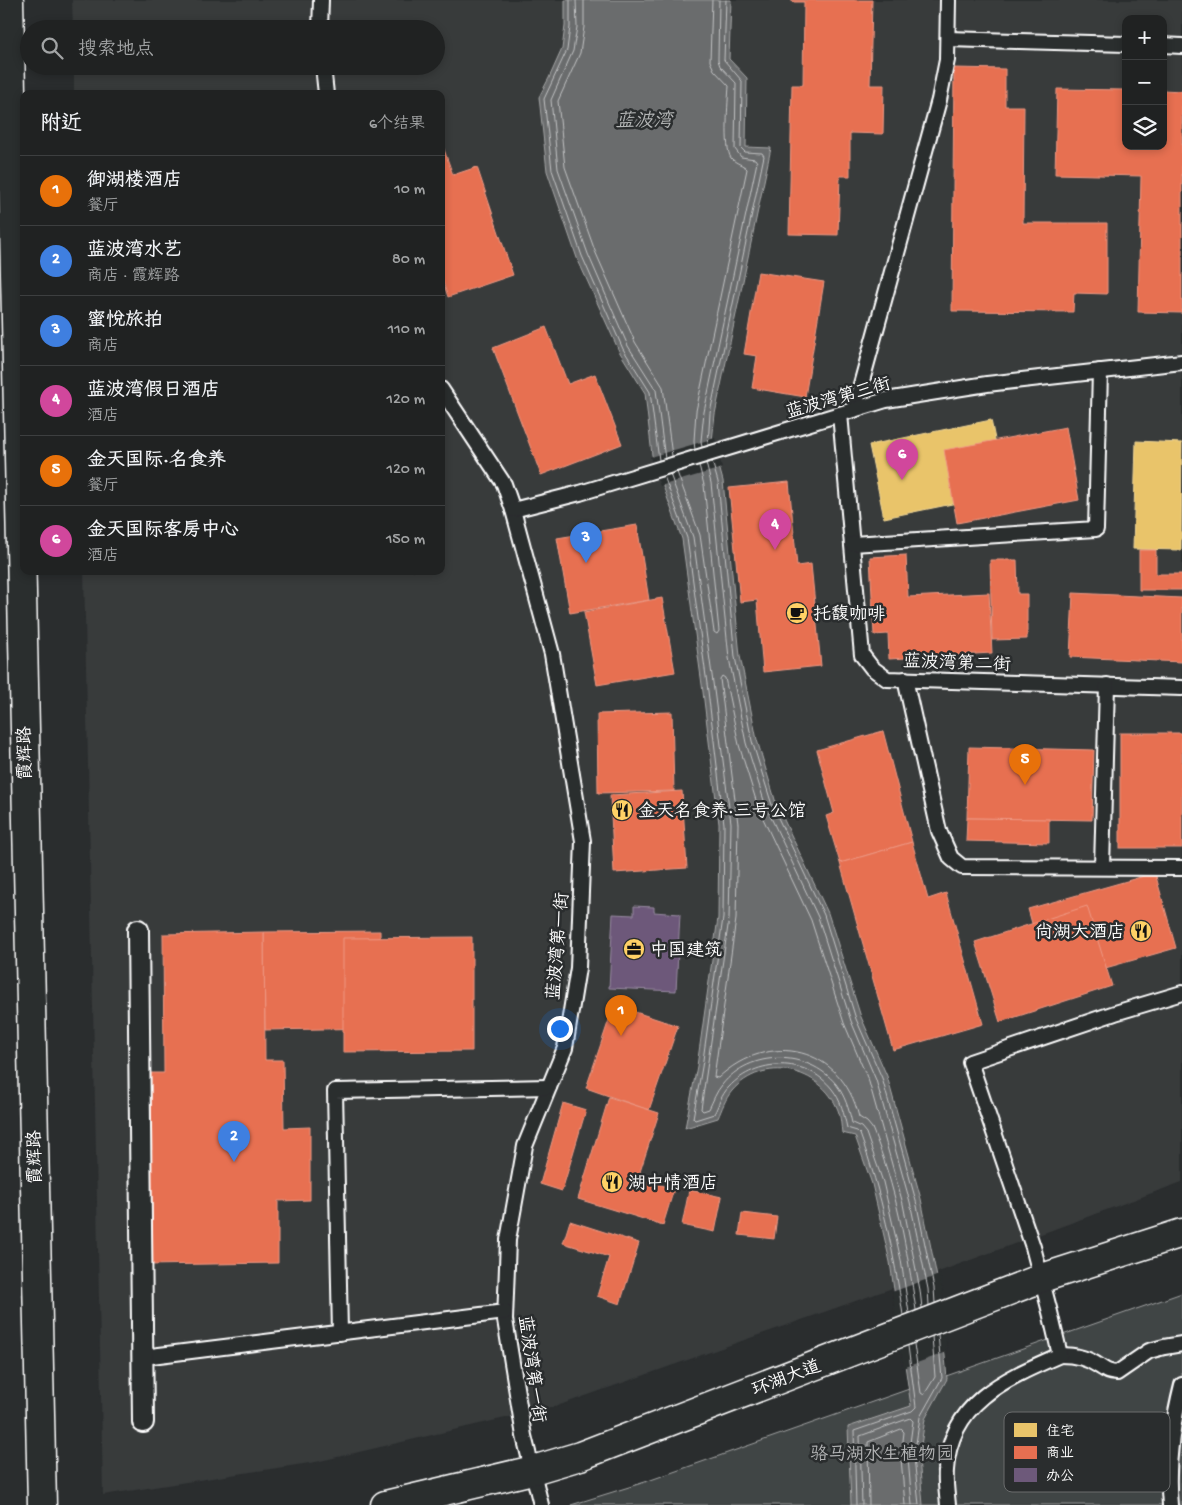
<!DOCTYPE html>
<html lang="zh">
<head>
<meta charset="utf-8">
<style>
	body { margin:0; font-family:"Gochi Hand","LXGW WenKai TC",sans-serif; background:#2d2f2f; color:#f1f3f6 }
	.controls { position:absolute; right:15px; top:15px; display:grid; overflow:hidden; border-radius:10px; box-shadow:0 2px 8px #0003 }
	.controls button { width:45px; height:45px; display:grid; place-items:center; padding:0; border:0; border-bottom:1px solid #3d3f40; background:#202222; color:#f1f3f6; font:25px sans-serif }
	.you { position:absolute; left:559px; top:1028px; width:18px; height:18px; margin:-12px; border:4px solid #fff; border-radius:50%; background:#1a73e8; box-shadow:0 0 0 8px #1a73e833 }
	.badge { display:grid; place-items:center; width:32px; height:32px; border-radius:50%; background:#d93025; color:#fff; font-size:16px; font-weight:700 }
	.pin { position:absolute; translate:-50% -41px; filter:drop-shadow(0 1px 2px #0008) }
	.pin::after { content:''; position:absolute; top:26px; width:18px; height:15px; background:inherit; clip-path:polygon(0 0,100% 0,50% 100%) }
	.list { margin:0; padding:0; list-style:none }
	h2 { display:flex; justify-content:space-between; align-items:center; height:65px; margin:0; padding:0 20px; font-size:21px }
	h2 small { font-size:16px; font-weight:400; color:#a2a4a5 }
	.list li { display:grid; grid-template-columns:32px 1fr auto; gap:15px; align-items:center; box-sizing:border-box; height:70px; padding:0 20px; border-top:1px solid #3d3f40 }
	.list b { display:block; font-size:19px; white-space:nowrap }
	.list p { margin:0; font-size:16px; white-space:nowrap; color:#a2a4a5 }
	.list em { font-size:16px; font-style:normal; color:#a2a4a5 }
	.icon { flex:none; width:28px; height:28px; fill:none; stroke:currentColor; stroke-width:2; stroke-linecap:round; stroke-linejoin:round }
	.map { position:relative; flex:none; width:1182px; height:1505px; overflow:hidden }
	.search { position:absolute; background:#202222; box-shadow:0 2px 8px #0003; left:20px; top:20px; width:425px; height:55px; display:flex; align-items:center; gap:12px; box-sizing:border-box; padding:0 18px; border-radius:28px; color:#a2a4a5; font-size:19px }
	.panel { position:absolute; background:#202222; box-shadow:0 2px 8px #0003; left:20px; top:90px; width:425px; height:485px; border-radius:10px }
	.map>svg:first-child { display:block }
</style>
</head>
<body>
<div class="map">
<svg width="1182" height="1505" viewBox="0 0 1182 1505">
	<rect width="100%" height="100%" fill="#2a2d2e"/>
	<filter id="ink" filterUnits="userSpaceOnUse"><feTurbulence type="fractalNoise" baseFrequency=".02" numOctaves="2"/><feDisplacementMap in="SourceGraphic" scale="10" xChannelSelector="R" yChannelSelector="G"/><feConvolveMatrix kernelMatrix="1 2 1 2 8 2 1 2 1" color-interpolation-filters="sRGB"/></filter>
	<g filter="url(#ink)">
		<path fill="#373a3b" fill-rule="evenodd" d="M72,0H1182V1182L941,1271L557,1406L316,1462L103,1495L84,571H441V94H74V66H436V29H73ZM1126,19H1163V146H1126Z"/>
		<path fill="#414445" stroke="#a0a2a2" d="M1182,1293V1505H571L645,1482Z"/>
		<path fill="#6a6c6d" stroke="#a6a7a7" d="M565,0H731L729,59L747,78L746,147L771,148L715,414L712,441L723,481L740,656L757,740L776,803L828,913L861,1017L887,1076L921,1199L939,1287L947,1379L925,1419L919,1458L923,1505H851L848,1427L911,1406L890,1262L872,1184L855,1136L842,1133C841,1126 841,1117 838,1110C821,1067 763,1055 732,1091C725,1099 722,1109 718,1118L685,1128L697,1066L718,918L719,824L703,692L682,539L652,455L645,393L619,351L577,258L547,171L539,97L549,78L562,49L565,26Z"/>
		<g fill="#2a2d2e">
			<path d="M715,438L722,468L660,486L650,457Z"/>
			<path d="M939,1275L942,1287L947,1352L903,1368L892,1292Z"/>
		</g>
		<g fill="#e9c46a" stroke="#f0d697">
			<path d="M991,420L1006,493L884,518L869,445Z"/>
			<path d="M1136,441L1182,443L1181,550L1133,549Z"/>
		</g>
		<g fill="#e76f51" stroke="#ee9a85">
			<path d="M792,0H872L870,85H884L883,134L850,133V176H840L838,235L789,234L792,85H803L804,2H792Z"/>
			<path d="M954,68L1005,69V106H1024L1023,223H1107V294L1074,293L1073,312L952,311Z"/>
			<path d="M1057,89L1126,90V146H1163V90L1182,91V313L1138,312L1141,176L1055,174Z"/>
			<path d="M441,141L453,175L477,167L513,275L448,297L441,276Z"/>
			<path d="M758,272L824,282L805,397L752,388L757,356L744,354Z"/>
			<path d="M546,327L568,384L595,374L622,444L541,475L493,348Z"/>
			<path d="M1066,427L1079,500L957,523L944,450Z"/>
			<path d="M789,482L797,566L811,564L821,666L763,672L757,600L740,602L729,488Z"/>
			<path d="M637,525L649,600L570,613L557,538Z"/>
			<path d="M1139,550H1156V574H1182V590H1139Z"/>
			<path d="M906,555L908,597L989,593L992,653L889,659L888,634L874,635L870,557Z"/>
			<path d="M990,560H1017L1018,594H1027V639L992,640Z"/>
			<path d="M1073,593L1182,598V662L1070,657Z"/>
			<path d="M662,598L675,672L597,685L584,612Z"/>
			<path d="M672,712L674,791L598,793L597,714Z"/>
			<path d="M883,731L912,842L840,863L826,816L834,813L817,750Z"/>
			<rect x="1120" y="733" width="62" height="115"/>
			<path d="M969,747L1094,750L1092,820L967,818Z"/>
			<path d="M682,791L687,868L614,873L610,795Z"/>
			<path d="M967,818L1049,819V843L966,841Z"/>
			<path d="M912,842L928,899L946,893L983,1024L893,1050L840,863Z"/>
			<path d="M1155,873L1176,948L1049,984L1028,909Z"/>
			<path d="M1087,906L1112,986L1000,1022L975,942Z"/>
			<path d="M380,931L381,1028L265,1030L264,932Z"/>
			<path d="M264,932L265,1060H283L284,1128L310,1127V1200L278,1201V1263L147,1265L146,1150H152L151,1073H164L163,934Z"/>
			<path d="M472,937V1051L343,1052V938Z"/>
			<path d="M614,1005L678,1026L649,1110L586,1088Z"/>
			<path d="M609,1097L659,1113L638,1178L674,1189L663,1225L578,1199Z"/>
			<path d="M563,1103L586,1110L562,1191L540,1184Z"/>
			<path d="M689,1190L722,1197L715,1232L682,1225Z"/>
			<path d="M742,1213L777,1217L774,1239L739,1235Z"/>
			<path d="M570,1221L639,1243L620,1304L597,1296L609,1257L563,1243Z"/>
		</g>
		<path fill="#6d597a" stroke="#998ba2" d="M634,906L654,907V912L680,914L676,991L609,988L613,914L634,915Z"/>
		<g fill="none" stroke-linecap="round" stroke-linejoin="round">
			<g stroke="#c3c4c5" stroke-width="1">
				<path d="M570,0V27L567,50L544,99L552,170L582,256L623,349L650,392L659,460"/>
				<path d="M576,0L577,27L573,51L551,100L558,169L588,254L628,346L656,390L665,459"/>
				<path d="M584,0V27L580,53L558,101L565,167L595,251L635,342L663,387L672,456"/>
				<path d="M708,446L710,413L764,156L762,153L745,152L741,148L742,81L724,60L726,0"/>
				<path d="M702,447L701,441L704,412L757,162L755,159L741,157L735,149L736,83L720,66L718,60L719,0"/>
				<path d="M695,450L694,441L696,411L747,169C743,164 736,164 731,158C724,148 728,101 729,86L714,70L710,61L712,0"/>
				<path d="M712,461L718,482L735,657L752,741L772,805L824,915L856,1019L882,1078L916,1201L934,1288L935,1303"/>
				<path d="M706,463L711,483L729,658L746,743L766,807L818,917L851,1021L876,1080L910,1202L928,1289L929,1305"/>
				<path d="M677,472L700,535L714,632L717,634L719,631L704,485L699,465"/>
				<path d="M670,474L693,537L714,690L731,823L729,919L701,1109L703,1111L709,1109C713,1101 716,1092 722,1085C750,1049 808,1050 836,1084C845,1096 849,1109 852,1123L861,1127L866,1133L883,1182L901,1260L909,1313"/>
				<path d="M664,476L687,538L708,691L724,824L723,918L702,1067L693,1118L695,1120L714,1114C719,1105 721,1095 729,1087C756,1058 806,1056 832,1089C841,1100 844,1114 847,1128L857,1131L860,1134C882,1193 894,1254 903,1315"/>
				<path d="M916,1310C907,1249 896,1186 872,1128L867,1122L859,1117C842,1046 769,1030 718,1078L714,1077L736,919L738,824L720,679L722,676L725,678L739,745L759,810L811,920L844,1023L869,1082L903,1204L920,1290L922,1308"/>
				<path d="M914,1344L921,1393L924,1395L935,1377L932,1336"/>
				<path d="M856,1505L854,1431L912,1411L916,1407L908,1346"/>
				<path d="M862,1505L860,1436L910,1418L913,1421L908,1458L912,1505"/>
				<path d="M869,1505L868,1442L901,1429L904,1432L901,1458L905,1505"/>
				<path d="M919,1505L914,1457L920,1417L942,1378L938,1334"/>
			</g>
			<g stroke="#fff" stroke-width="18">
				<g id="service">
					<path d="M320,29L321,0"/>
					<path d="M948,39L1126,44"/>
					<path d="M1163,45L1182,46"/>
					<path d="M323,66L326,94"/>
					<path d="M441,389L504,484L513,510L552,654L583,841L578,968L565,1048L525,1146L508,1240L505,1320L524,1436L541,1505"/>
					<path d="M854,410L939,100L947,60L948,0"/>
					<path d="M840,414L862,655L872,668L887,679L1182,688"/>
					<path d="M513,510L580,493L886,400L987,384L1182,362"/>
					<path d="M852,544L1096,529L1100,371"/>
					<path d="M905,679L939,831L951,858L962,867L1182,868"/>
					<path d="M1102,867L1107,685"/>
					<path d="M340,1333L335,1091L549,1087"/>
					<path d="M1060,1355C1073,1355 1088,1358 1099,1366C1107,1371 1107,1372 1117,1373L1149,1351L1164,1347L1182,1344"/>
					<path d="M143,1357L505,1312"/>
					<path d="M948,1505C947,1494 945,1482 946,1470C950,1402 1005,1379 1060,1355L1050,1312L1033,1247L970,1062L1115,1013L1182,993"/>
					<path d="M1170,1505C1166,1464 1172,1425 1182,1385"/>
				</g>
			</g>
			<g stroke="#fff" stroke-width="24">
				<path id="pedestrian" d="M138,930L143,1422"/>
			</g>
			<g stroke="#fff" stroke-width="31">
				<g id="tertiary">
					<path d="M9,0L42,1505"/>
					<path d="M385,1505L533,1470L580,1456L1042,1278L1182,1233"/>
				</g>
			</g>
			<use href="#service" stroke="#2a2d2e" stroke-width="14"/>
			<use href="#pedestrian" stroke="#2a2d2e" stroke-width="20"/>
			<use href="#tertiary" stroke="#2a2d2e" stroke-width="28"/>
		</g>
	</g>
	<defs>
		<g id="cafe-disc" transform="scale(1.125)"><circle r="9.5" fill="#ffd166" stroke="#2a2d2e"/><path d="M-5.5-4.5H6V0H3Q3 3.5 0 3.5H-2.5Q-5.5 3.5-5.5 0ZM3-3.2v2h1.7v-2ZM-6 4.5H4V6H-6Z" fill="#111"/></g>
		<g id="restaurant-disc" transform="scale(1.125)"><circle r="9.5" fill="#ffd166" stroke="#2a2d2e"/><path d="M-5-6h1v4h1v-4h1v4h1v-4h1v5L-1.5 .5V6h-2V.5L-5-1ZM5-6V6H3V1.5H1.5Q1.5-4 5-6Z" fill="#111"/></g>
		<g id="office-disc" transform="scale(1.125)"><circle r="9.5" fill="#ffd166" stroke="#2a2d2e"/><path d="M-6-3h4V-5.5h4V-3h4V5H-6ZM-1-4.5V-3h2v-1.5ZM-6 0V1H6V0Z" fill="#111"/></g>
	</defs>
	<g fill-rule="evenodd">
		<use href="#cafe-disc" x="797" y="613"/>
		<use href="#restaurant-disc" x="622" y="810"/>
		<use href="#restaurant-disc" x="1141" y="931"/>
		<use href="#office-disc" x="634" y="949"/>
		<use href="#restaurant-disc" x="612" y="1182"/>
	</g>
	<g text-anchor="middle" stroke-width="5" stroke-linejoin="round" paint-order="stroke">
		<g font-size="18" fill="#fff" stroke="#2a2d2e">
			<text transform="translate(838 397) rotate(-16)" y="6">蓝波湾第三街</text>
			<text transform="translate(957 662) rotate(2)" y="6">蓝波湾第二街</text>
			<text transform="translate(24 753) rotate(-91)" y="6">霞辉路</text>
			<text transform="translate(557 946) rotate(-85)" y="6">蓝波湾第一街</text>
			<text transform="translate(34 1157) rotate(-91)" y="6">霞辉路</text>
			<text transform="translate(533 1369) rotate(82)" y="6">蓝波湾第一街</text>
			<text transform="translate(786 1377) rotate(-21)" y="6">环湖大道</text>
		</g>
		<g font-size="18" fill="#fff" stroke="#2a2d2e" text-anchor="start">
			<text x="813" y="619">托馥咖啡</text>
			<text x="638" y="816">金天名食养·三号公馆</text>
			<text x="1125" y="937" text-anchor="end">尚湖大酒店</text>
			<text x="650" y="955">中国建筑</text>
			<text x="628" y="1188">湖中情酒店</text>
		</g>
		<g font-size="18" fill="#b3b4b5" stroke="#2a2d2e">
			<text x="882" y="1459">骆马湖水生植物园</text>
		</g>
		<g font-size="19" font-style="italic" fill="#b4b6b6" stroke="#2a2d2e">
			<text x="644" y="126">蓝波湾</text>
		</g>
	</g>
	<rect x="1004" y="1412" width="166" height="80" rx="8" fill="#2a2d2e" stroke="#6a6c6d" stroke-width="1"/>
	<rect x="1014" y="1423" width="23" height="14" fill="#e9c46a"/>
	<rect x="1014" y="1446" width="23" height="13" fill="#e76f51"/>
	<rect x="1014" y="1468" width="23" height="14" fill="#6d597a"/>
	<g font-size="14" fill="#fff">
		<text x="1046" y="1435">住宅</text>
		<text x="1046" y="1457">商业</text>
		<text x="1046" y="1480">办公</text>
	</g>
</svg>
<div class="controls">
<button>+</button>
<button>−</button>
<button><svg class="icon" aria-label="layers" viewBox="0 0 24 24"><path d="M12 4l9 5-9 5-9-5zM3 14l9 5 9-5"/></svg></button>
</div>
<div class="you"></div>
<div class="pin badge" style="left:621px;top:1036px;background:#e8710a">1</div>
<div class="pin badge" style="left:234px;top:1162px;background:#3f7fe0">2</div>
<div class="pin badge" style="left:586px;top:563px;background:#3f7fe0">3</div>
<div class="pin badge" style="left:775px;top:550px;background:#d1479c">4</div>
<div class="pin badge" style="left:1025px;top:785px;background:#e8710a">5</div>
<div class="pin badge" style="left:902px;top:480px;background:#d1479c">6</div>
<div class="search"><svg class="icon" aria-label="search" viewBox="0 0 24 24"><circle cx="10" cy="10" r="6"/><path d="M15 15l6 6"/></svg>搜索地点</div>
<section class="panel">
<h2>附近<small>6个结果</small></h2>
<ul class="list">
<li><span class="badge" style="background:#e8710a">1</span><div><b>御湖楼酒店</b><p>餐厅</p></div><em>10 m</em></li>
<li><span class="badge" style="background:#3f7fe0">2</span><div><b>蓝波湾水艺</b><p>商店 · 霞辉路</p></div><em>80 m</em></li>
<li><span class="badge" style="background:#3f7fe0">3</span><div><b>蜜悦旅拍</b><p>商店</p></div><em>110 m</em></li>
<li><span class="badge" style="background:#d1479c">4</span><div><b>蓝波湾假日酒店</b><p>酒店</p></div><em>120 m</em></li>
<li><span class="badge" style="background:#e8710a">5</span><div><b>金天国际·名食养</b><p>餐厅</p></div><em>120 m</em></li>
<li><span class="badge" style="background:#d1479c">6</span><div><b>金天国际客房中心</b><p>酒店</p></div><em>150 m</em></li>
</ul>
</section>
</div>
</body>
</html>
